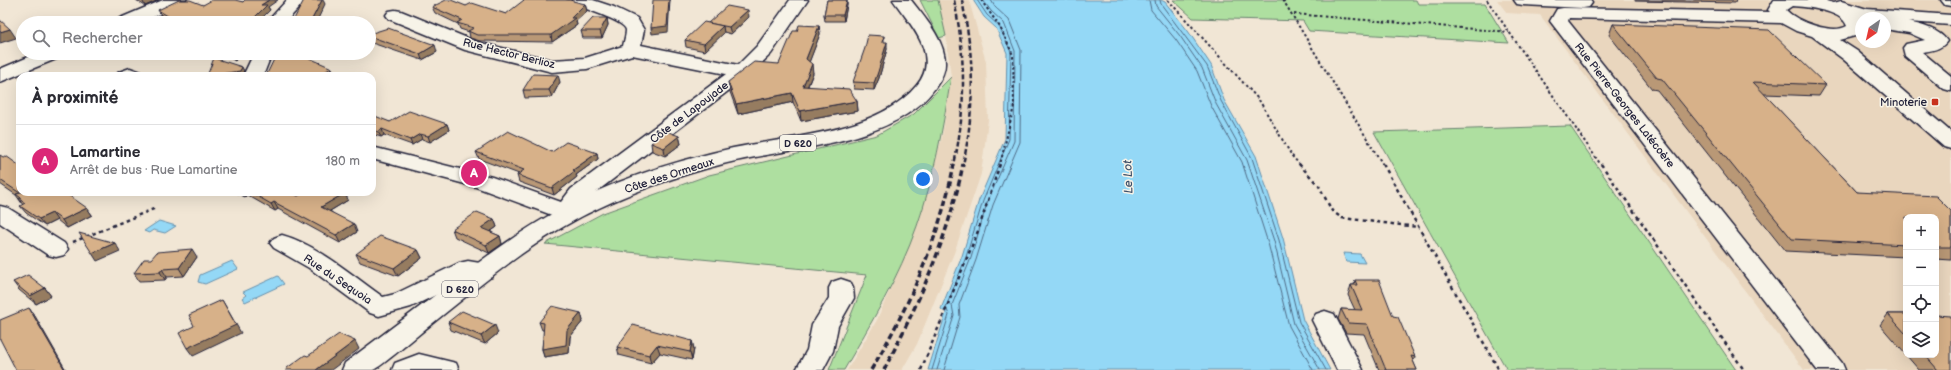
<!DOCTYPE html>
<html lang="fr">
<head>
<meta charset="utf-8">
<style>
	body { margin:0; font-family:"Balsamiq Sans",sans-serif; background:#f2f2f3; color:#2b2b33 }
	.controls { position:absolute; right:12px; bottom:12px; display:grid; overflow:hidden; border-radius:8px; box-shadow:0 4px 16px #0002 }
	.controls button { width:36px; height:36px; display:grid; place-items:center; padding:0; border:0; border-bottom:1px solid #e1e1e2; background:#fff; color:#2b2b33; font:20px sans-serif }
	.compass { position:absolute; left:1855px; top:12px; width:36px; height:36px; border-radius:50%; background:#fff; box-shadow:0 4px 16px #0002; rotate:214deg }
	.you { position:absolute; left:923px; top:179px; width:14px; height:14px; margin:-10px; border:3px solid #fff; border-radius:50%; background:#1a73e8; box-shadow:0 0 0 6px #1a73e833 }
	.badge { display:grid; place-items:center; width:26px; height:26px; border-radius:50%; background:#db2777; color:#fff; font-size:13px; font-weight:700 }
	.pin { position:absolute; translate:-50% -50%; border:2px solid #fff; box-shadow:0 1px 4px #0006 }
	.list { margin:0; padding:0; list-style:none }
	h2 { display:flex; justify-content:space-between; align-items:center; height:52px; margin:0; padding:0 16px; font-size:17px }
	h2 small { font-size:13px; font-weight:400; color:#7c7c81 }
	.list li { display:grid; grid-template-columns:26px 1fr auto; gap:12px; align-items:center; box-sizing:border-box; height:72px; padding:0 16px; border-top:1px solid #e1e1e2 }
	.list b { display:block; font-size:15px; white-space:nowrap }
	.list p { margin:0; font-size:13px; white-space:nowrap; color:#7c7c81 }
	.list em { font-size:13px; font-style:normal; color:#7c7c81 }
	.icon { flex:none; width:22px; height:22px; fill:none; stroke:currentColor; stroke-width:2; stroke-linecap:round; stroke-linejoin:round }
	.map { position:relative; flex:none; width:1951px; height:370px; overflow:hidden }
	.search { position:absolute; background:#fff; box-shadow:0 4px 16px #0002; left:16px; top:16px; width:360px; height:44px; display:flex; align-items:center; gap:10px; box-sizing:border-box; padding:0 14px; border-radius:22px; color:#7c7c81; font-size:15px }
	.panel { position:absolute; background:#fff; box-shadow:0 4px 16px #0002; left:16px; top:72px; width:360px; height:124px; border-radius:12px }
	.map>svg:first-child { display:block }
</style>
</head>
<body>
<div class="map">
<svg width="1951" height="370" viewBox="0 0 1951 370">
	<rect width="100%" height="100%" fill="#f1e6d5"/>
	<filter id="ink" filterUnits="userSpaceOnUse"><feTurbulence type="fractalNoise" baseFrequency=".025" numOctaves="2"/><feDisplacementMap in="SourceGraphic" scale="8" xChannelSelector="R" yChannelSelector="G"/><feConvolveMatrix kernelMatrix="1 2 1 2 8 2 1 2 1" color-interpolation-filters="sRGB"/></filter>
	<g filter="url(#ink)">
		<g fill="#e9d6be" fill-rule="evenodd">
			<path d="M938,0H969L986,62L988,120L981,174L954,253L917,344L902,370H847L877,320L917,226L942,137L951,77L946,36Z"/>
			<path d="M1497,0H1951V370H1804L1540,15L1507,13ZM1861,18H1885V42H1861ZM1906,217H1936V355H1906Z"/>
		</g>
		<g fill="#aedfa0" stroke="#68806e">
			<path d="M920,0H938L946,36L939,38Z"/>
			<path d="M1173,0H1416L1418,4H1485L1509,43L1309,31L1303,21L1193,18Z"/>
			<path d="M951,77C943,127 934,178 917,226C899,277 871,323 844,370H829L867,275L545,244L603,213L709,175L877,135L914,114Z"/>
			<path d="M1570,126L1736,370H1507L1374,132Z"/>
		</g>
		<g fill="#94d8f6" stroke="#668fab">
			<path d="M973,0H1161L1165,2L1188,31L1211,65L1224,100L1256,156L1283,238L1303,320L1330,370H928L946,313L941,309L962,256L979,200L1005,139L1007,53L996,28L984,17Z"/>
			<path d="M159,221L176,226L165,233L153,230L149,233L144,231Z"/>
			<path d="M1343,253L1360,254L1365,263L1346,262Z"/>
			<path d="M232,261L238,269L205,284L198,282L200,275Z"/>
			<path d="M278,276L284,284L245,302L242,298L246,295L243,292Z"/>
		</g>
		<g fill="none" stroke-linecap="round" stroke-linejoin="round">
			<g stroke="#506b86" stroke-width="1">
				<path d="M1149,0L1151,10L1176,40L1197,71L1211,106L1242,162L1268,243L1289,326L1313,370"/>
				<path d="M1155,0L1156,6L1180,36L1202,68L1216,104L1247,160L1274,241L1294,324L1320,370"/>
				<path d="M1160,0L1161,4L1207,66L1221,101L1252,158L1279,240L1299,322L1326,370"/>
				<path d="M932,370L949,315L946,307L966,257L983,201L1009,139L1011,52L999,26L987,15L977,0"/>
				<path d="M937,370L954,316L952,305L971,258L987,203L1014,141L1015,51L1004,23L991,11L983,0"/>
				<path d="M944,370L960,317L959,305L976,260L993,205L1020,142L1021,50L1009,20L995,7L991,0"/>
			</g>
			<g stroke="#22223b" stroke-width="3">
				<g id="minor">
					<path d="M163,0H187L184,4L139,23H115L118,19Z"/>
					<path d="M287,0H306L285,23H266Z"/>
					<path d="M568,0H593L614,7L637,18L644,30L641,45L738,65L757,46L790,0H808L771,54L749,75L587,199L576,218L568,220L560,218L476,187L372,159V147L492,177L561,202L571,189L726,74L632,55L587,69L552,72L465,50L389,19L386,15L389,11L395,10L401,11L477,42L552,60L585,58L623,46C624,41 626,35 626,30C625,21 581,7 571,4Z"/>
					<path d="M1514,0H1590L1592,3L1589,7L1583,8L1523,5L1517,4Z"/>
					<path d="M1774,0H1822L1834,3L1841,1L1867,9L1951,15V25L1908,22C1922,25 1939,29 1947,41C1942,49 1931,51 1922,52L1951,76V91L1944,89L1905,56L1903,48L1906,44L1925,40L1909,33L1885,29V18H1861V33L1855,36L1840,40L1857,51L1951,132V149L1944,147L1843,59L1812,36L1796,31L1781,23L1569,18L1568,21L1842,363L1845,370H1817L1550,21L1557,9L1563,8L1770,12L1768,10ZM1792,6C1806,7 1842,10 1847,26C1832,35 1796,21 1786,10Z"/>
					<path d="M1941,0H1951V6L1945,5Z"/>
					<path d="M38,53H63L61,57L0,82V69Z"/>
					<path d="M254,53H272L263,76H243Z"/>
					<path d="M130,68L141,72L144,76H116L119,72Z"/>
					<path d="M0,206L8,208L64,243L68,249L64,255L56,257L48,255L0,223Z"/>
					<path d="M282,235C318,245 353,276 383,297L395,294L459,263L468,261L492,265L495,271L492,277L483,279L471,278L411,307L379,316L370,313L309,268L274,248L270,243L274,238Z"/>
					<path d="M841,279L850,282L853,288L854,298L838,326L833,351L823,370H796L807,350L812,325L829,298V288L832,282Z"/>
					<path d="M1325,311L1334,314L1363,370H1337L1312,320L1316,314Z"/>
					<path d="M419,354L456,363L459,370H392L395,363Z"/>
				</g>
			</g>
			<g stroke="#22223b" stroke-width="3">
				<path id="major" d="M893,0H911C924,17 946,41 945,64C945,73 940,81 935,88C894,146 786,147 723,164C681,175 639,189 599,208C536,237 482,284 428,327C419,334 380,368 373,370C364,370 351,370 342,370L345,363C380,337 415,310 450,284C486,257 521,230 561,209C614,180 675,161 733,148C790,136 878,133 917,85C941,56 910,24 893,0Z"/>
			</g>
			<g stroke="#22223b" stroke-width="2" stroke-dasharray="2.5 2.5" stroke-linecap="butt">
				<path d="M981,0L1000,27L1013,55L1014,106L1000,165"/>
				<path d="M1168,0L1259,100L1292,156L1300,165"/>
				<path d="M1283,0L1383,165"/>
				<path d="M1487,0L1601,165"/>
				<path d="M1294,14L1509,32"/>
			</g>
			<g stroke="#22223b" stroke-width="2.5" stroke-dasharray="3.5 3.5" stroke-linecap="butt">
				<path d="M1299,164L1319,186L1332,211L1342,218L1418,227"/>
				<path d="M1383,164L1499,370"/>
				<path d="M1601,164L1744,370"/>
				<path d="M73,242L156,208"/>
				<path d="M921,370L978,231L1000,164"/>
			</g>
			<use href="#minor" fill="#f7f3e8" fill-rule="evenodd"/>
			<use href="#major" fill="#f7f3e8" fill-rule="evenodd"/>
			<g stroke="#22223b" stroke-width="2.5" stroke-dasharray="5 2.5" stroke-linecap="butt">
				<path d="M954,0C966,58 966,107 954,165"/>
				<path d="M962,0C965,16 968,32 970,49C974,87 971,127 963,165"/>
			</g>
			<g stroke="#22223b" stroke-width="3.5" stroke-dasharray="6 3.5" stroke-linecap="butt">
				<path d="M871,370C909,307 940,237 954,164"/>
				<path d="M884,370C918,304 949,237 963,164"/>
			</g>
		</g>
		<g fill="#b99876" stroke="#22223b">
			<path d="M136,0H159L145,6Z"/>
			<path d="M827,0H847V5L844,21H825L824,15Z"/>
			<path d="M1635,0H1736L1735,3L1635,1Z"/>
			<path d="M243,2L268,7L270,10L257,23H173L161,15L158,10L203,5Z"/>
			<path d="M585,4L587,11L576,21L577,25L552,42L480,41L470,38L469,32L460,29L458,24L435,13L432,7L466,6L506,14Z"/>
			<path d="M749,17L731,34L724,32L705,51L686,47L685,40L708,23Z"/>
			<path d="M607,18L608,25L602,38H583L581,31Z"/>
			<path d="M1613,24L1826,85L1819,96L1764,94L1857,192L1951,211V260L1936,259V217H1906V257L1785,251L1657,90L1652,89L1609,35Z"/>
			<path d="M819,26L820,34L809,62L813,73L808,86L857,101L858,111L801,121L793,102L738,114L730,92L728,82L779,64L797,31Z"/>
			<path d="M369,34L437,52L422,60L369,42Z"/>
			<path d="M884,36V42L887,49L879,78L874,90L854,89L853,82Z"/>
			<path d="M222,53H239L235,61Z"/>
			<path d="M560,82L552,97L525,98L523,90Z"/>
			<path d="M372,118L390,122L447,124L449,130L430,142L422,139L412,145L384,135L381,137L372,134Z"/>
			<path d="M679,136L681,144L665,156L652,151L651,143Z"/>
			<path d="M476,152H552L597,153L598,159L576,175L577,177L554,195L519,182L517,175L519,174L479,159Z"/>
			<path d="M0,155L20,192L87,208L92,215L67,228L57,220L45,226L26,213L20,206L23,205L16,195L0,184Z"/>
			<path d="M235,192H291L298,196L345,193L348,200L330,211L357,232L340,243L278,209L275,211L247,195L245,197Z"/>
			<path d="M494,219L497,227L490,232L500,236L502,244L489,253L455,237L452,229Z"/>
			<path d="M418,250L422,258L398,276L360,262L356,254Z"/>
			<path d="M197,257L184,276L167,277L165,280L139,281L134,273Z"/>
			<path d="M1355,280L1393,316L1415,357L1413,361L1417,370H1379L1364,334L1346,333L1338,319L1341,309L1355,310L1348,295L1351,285H1354Z"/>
			<path d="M13,282L45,288L51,296L36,304L19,290Z"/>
			<path d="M581,313L583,321L570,337L569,353L544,357L542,349L544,330H542L539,322Z"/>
			<path d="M1888,314H1906V355L1880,325Z"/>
			<path d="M448,322L498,333L485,344L451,330Z"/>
			<path d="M692,341L694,349L692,360L660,353L651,363L619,355L617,347Z"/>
			<path d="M1906,355H1936L1951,370H1919Z"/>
		</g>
		<g fill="#967c60" stroke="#22223b">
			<path d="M142,0H159L145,6Z"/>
			<path d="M269,0H278L268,7L270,10L257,23H249L261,5Z"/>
			<path d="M322,0H323L325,4L316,23H310Z"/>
			<path d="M669,0H670L668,32L652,34L651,28Z"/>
			<path d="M847,0V5L844,21L843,15Z"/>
			<path d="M585,4L587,11L576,21L577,25L552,42L551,35L571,18Z"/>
			<path d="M748,10L749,17L731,34L729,27Z"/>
			<path d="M607,18L608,25L602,38L600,31Z"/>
			<path d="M723,26L724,33L705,51L704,44Z"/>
			<path d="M819,26L820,34L807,68L806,59Z"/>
			<path d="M10,29L16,38L0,43V32Z"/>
			<path d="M887,42V49L879,78L874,90V83Z"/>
			<path d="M435,45L437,52L422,60L420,54Z"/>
			<path d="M233,53H239L235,61L232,56Z"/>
			<path d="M301,53H307L303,61L300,54Z"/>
			<path d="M812,64L813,73L804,95L803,86Z"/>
			<path d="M242,67L244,71L242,74L232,76H207Z"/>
			<path d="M332,68L335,75L333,76H316Z"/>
			<path d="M558,75L560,82L552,97L549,90Z"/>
			<path d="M792,93L793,102L738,114L736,104Z"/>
			<path d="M857,101L858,111L801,121L800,111Z"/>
			<path d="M447,124L449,130L430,142L428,136Z"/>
			<path d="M382,129L384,135L381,137L378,132Z"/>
			<path d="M420,134L422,139L412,145L410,140Z"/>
			<path d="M679,136L681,144L665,156L664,148Z"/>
			<path d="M597,153L598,159L576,175L577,177L554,195L552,188L573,170Z"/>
			<path d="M242,192H245L247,195L245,197Z"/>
			<path d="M345,193L348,200L325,214L321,207Z"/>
			<path d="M274,202L278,209L275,211L271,204Z"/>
			<path d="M87,208L92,215L67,228L62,220Z"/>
			<path d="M52,213L57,220L45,226L39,219Z"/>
			<path d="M494,219L497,227L484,236L481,228Z"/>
			<path d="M354,224L357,232L340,243L336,235Z"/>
			<path d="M500,236L502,244L489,253L486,245Z"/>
			<path d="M115,243L120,251L97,261L92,253Z"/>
			<path d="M192,249L197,257L184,276L179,268Z"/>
			<path d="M418,250L422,258L398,276L394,268Z"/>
			<path d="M162,269L167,277L165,280L160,272Z"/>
			<path d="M45,288L51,296L36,304L30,296Z"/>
			<path d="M222,300L241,333L193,356L187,348Z"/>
			<path d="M29,308L35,316L66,370H65Z"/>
			<path d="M581,313L583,321L570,337L569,353L544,357L542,349L567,330Z"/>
			<path d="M495,325L498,333L485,344L481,336Z"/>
			<path d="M355,341L359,349L331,370H316Z"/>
			<path d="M692,341L694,349L692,360L690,352Z"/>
			<path d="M657,345L660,353L651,363L649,355Z"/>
		</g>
		<g fill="#d7b189" stroke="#22223b">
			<path d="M179,0H190L203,5L212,0H235L243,2L245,0H269L261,5H267L249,23H179L158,10Z"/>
			<path d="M304,0H322L310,23H292Z"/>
			<path d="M446,0H451L466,6L472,3L506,14L524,0H570L573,1L585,4L571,18H575L551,35H477L468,31L474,28L457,23L462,20L432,7Z"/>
			<path d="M653,0H669L667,26L651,28Z"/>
			<path d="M827,0H847L843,15H824Z"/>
			<path d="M727,6L748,10L729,27L708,23Z"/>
			<path d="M593,18H607L600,31H581Z"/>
			<path d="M0,20L10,29L0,32Z"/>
			<path d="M704,22L723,26L704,44L685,40Z"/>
			<path d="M1613,24L1769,30L1826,85L1753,82L1857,192L1936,196L1951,211V247H1936V217H1906V245L1792,239L1662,79L1657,78Z"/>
			<path d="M799,25L819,26L806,59L812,64L803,86L849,89L857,101L800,111L792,93L736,104L728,82L754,62L779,64L793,31H797Z"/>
			<path d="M388,28L435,45L420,54L369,36V34Z"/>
			<path d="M868,35L884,36L882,42H887L878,72L874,83L853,82L865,48Z"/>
			<path d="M228,53H233L232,56Z"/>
			<path d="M277,53H301L300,54L332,68L316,76H266Z"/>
			<path d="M214,58L242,67L240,71L207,76Z"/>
			<path d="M533,74L558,75L549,90H523Z"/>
			<path d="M409,111L447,124L428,136L420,134L410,140L382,129L378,132L372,129V118L375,116L390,122Z"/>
			<path d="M508,131L552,152L566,142L597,153L573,170L575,171L552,188L517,175L524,170L476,152Z"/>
			<path d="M666,131L679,136L664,148L651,143Z"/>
			<path d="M0,155L3,157L6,156L20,166V192H64L87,208L62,220L52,213L39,219L20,206L25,203L19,199L21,198L16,194L20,193L0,180Z"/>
			<path d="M250,192H291L298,196L304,192H343L345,193L321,207L354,224L336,235L274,202L271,204Z"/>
			<path d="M477,212L494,219L481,228L500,236L486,245L452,229Z"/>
			<path d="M79,233L115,243L92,253Z"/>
			<path d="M380,236L418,250L394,268L356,254Z"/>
			<path d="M192,249L179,268L162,269L160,272L134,273L144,259H151L157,252Z"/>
			<path d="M28,275L45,288L30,296L13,282Z"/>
			<path d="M1355,280H1379L1393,316L1398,317L1415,357L1411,356L1417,370H1386L1367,324L1348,323L1341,309L1362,310L1351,285H1357Z"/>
			<path d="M222,300L236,325L187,348L179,333L194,326L189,315Z"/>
			<path d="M552,306L581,313L567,330L566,345L542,349L544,323L539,322Z"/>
			<path d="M29,308L65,370H16L0,339V320Z"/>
			<path d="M462,311L495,325L481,336L448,322Z"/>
			<path d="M1888,314H1906V334Z"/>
			<path d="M1936,315L1951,316V370H1938L1925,355H1936Z"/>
			<path d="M633,325L692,341L690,352L657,345L649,355L617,347Z"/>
			<path d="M339,334L355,341L316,370H286L287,368L305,355L308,356Z"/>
		</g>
	</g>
	<rect fill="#c8321e" stroke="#f7f3e8" stroke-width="1.5" x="1931" y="98" width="8" height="8" rx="2"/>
	<g text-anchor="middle" stroke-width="3" stroke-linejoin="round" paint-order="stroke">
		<g fill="#f7f3e8" stroke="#62616f" stroke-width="1">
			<rect x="780" y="135" width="36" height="16" rx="3"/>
			<rect x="442" y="281" width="36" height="16" rx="3"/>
		</g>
		<g font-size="10" font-weight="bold" fill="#22223b">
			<text x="798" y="147">D 620</text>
			<text x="460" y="293">D 620</text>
		</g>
		<g font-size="11" fill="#22223b" stroke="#f7f3e8">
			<text transform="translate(509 53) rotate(14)" y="4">Rue Hector Berlioz</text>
			<text transform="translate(1625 105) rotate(52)" y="4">Rue Pierre-Georges Latécoère</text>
			<text transform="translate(689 112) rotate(-37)" y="4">Côte de Lapoujade</text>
			<text transform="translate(669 175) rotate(-18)" y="4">Côte des Ormeaux</text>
			<text transform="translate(338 279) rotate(34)" y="4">Rue du Sequoia</text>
		</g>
		<g font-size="11" fill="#22223b" stroke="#f7f3e8" text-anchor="end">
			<text x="1927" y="106">Minoterie</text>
		</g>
		<g font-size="12" font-style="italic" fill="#3e506a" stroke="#f7f3e8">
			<text transform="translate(1128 177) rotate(-92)" y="4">Le Lot</text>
		</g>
	</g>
</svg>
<div class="controls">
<button>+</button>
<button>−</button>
<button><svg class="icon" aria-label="locate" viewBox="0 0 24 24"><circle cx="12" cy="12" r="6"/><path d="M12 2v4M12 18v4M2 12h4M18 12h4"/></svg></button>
<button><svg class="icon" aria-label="layers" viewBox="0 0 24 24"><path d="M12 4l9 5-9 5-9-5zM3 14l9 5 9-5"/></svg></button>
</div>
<svg class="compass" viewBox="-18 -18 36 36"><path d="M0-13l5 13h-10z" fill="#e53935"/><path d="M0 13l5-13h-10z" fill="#7c7c81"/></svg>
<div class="you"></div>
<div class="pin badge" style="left:474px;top:173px">A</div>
<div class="search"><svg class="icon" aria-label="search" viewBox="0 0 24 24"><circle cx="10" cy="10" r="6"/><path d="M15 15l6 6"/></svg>Rechercher</div>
<section class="panel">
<h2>À proximité<small></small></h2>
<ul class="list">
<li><span class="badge">A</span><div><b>Lamartine</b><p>Arrêt de bus · Rue Lamartine</p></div><em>180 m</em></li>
</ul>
</section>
</div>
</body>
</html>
